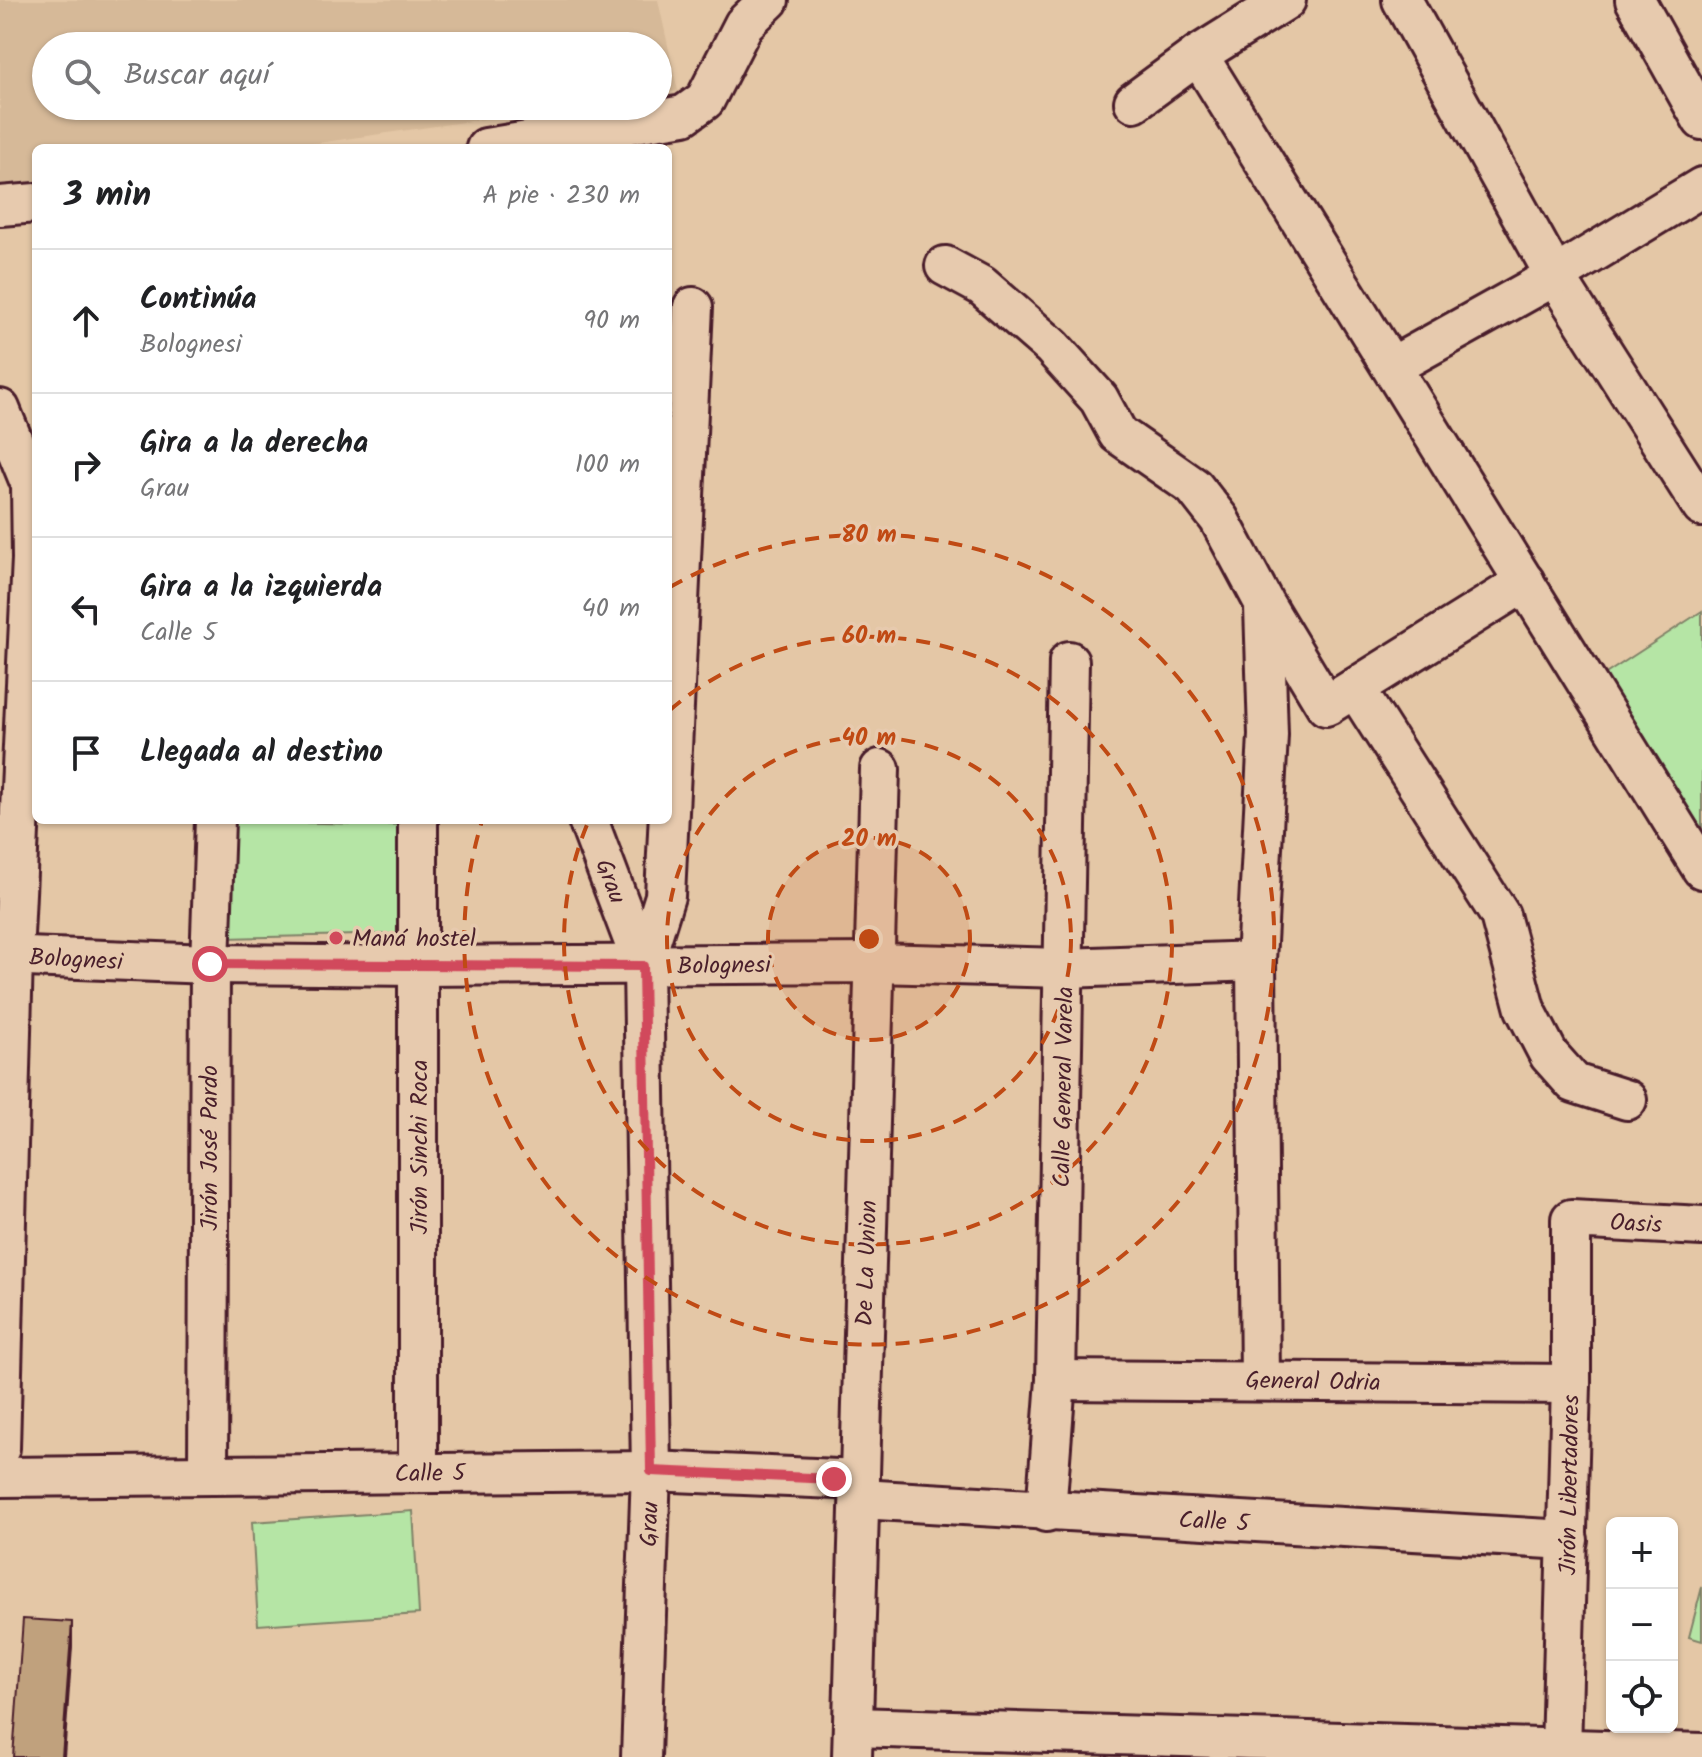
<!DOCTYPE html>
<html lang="es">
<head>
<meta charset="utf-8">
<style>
	body { margin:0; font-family:Kalam,sans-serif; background:#f6f6f6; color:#202124 }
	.controls { position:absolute; right:24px; bottom:24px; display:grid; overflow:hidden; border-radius:12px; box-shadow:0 2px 6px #0004 }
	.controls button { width:72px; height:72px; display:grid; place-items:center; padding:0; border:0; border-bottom:2px solid #e0e0e0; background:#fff; color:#202124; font:40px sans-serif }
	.stop { position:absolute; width:24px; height:24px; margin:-18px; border:6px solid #d1495b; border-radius:50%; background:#fff }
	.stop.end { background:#d1495b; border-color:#fff; box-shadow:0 2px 8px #0008 }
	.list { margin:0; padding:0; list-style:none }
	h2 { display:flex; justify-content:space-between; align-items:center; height:104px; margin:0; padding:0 32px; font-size:34px }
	h2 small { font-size:26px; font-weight:400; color:#757577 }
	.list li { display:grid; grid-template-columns:52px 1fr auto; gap:24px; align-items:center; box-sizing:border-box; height:144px; padding:0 32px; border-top:2px solid #e0e0e0 }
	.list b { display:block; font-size:30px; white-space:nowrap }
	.list p { margin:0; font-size:26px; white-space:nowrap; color:#757577 }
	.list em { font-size:26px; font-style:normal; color:#757577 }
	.icon { flex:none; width:44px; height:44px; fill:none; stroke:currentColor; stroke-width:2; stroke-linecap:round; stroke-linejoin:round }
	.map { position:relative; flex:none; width:1702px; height:1757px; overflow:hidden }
	.search { position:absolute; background:#fff; box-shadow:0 2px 6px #0004; left:32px; top:32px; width:640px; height:88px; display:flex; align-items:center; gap:20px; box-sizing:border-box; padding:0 28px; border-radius:44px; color:#757577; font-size:30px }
	.panel { position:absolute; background:#fff; box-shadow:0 2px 6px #0004; left:32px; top:144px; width:640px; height:680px; border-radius:12px }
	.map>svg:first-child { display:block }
</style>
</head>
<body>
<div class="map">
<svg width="1702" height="1757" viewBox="0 0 1702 1757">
	<rect width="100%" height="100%" fill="#e4c7a6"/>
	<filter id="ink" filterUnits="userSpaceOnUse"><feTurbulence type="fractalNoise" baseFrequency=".0125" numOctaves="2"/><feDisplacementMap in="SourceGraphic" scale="16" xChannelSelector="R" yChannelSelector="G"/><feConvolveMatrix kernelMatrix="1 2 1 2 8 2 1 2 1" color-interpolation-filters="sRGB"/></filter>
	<g filter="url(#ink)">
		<path fill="#d6b998" d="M0,0H658L678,91L658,94V46H46V106H575L283,148H36V181L0,184Z"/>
		<g fill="#b5e5a5" stroke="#808268" stroke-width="2">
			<path d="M1702,611V847L1598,679Z"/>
			<path d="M231,821L409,825L404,934L226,938Z"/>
			<path d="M413,1511L419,1614L258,1625L252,1522Z"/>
			<path d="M1702,1587V1641L1689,1637Z"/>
		</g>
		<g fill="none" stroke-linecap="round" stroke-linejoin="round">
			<g stroke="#4a1f2b" stroke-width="44">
				<g id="minor">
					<path d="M1402,0L1555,276L1702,507"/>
					<path d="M1635,0L1702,120"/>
					<path d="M1198,55L1702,869"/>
					<path d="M1134,102L1198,55L1286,0"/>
					<path d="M486,148L684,115L705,100L744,24L769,0"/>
					<path d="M0,206L36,203"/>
					<path d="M945,266L982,286L1052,347L1099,399L1118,434L1194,487L1219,519L1264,603L1326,706L1525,582"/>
					<path d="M1393,366L1555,276L1702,187"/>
					<path d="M0,409L31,485L32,559L13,956L0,1448"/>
					<path d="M1355,688L1500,915L1525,1009L1549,1055L1574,1083L1627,1100"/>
					<path d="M418,820V1473"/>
					<path d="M588,820L643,966L651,1471L641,1757"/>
					<path d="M0,956L210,964L420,966L875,963L1065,968L1256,961"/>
					<path d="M643,966L665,896L693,307"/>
					<path d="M1056,1380L1571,1384"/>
					<path d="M1260,1381L1256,961L1268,735L1264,606"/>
					<path d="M208,1475L210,964L215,820"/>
					<path d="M0,1477L651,1471L860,1480"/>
					<path d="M860,1499L1568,1540"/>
					<path d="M1046,1512L1056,1380L1069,661"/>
					<path d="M853,1727L1702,1753"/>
					<path d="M1561,1751L1571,1384V1219L1702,1226"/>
					<path d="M852,1757L880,769"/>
				</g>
			</g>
			<use href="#minor" stroke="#e7caae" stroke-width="38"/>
		</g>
		<path fill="#867158" stroke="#4a1f2b" stroke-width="2" d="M72,1622V1647L64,1757H62Z"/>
		<path fill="#c0a17d" stroke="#4a1f2b" stroke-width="2" d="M23,1619L72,1622L62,1757H13Z"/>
	</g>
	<g fill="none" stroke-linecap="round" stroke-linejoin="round" filter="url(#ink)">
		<path stroke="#d1495b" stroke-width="10" d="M210,964L643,966L651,1471L834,1479"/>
	</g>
	<circle cx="869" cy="939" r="101" fill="#c04a14" fill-opacity=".12"/>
	<g fill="none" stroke="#c04a14" stroke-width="4" stroke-dasharray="14 10">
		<circle cx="869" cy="939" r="101"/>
		<circle cx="869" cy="939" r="202"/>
		<path d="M670 710A304 304 0 1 1 589 820"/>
		<path d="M670 587A405 405 0 1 1 482 821"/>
	</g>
	<circle fill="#d1495b" stroke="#e7caae" stroke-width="3" cx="336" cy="938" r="8"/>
	<g text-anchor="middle" stroke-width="7" stroke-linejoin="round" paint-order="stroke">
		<g font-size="24" fill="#4a1f2b" stroke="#e7caae">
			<text transform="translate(611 881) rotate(69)" y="8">Grau</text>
			<text transform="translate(76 959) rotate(3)" y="8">Bolognesi</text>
			<text transform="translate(724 965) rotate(-1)" y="8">Bolognesi</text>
			<text transform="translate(1063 1087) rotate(-89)" y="8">Calle General Varela</text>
			<text transform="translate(419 1147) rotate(-90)" y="8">Jirón Sinchi Roca</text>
			<text transform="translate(209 1148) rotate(-90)" y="8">Jirón José Pardo</text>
			<text transform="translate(1636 1223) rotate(3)" y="8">Oasis</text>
			<text transform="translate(866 1263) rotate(-88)" y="8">De La Union</text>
			<text transform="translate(1313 1381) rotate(1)" y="8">General Odria</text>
			<text transform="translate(430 1473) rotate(-1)" y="8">Calle 5</text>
			<text transform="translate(1569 1485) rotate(-89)" y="8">Jirón Libertadores</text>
			<text transform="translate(1214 1521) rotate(3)" y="8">Calle 5</text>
			<text transform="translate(649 1524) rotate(-88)" y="8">Grau</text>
		</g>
		<g font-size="24" fill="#4a1f2b" stroke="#e7caae" text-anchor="start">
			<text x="352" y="946">Maná hostel</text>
		</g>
	</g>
	<circle cx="869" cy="939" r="12" fill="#c04a14" stroke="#e7caae" stroke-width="4"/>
	<g font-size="24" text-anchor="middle" font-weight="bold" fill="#c04a14" stroke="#e7caae" stroke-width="7" stroke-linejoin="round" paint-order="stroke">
		<text x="869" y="542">80 m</text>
		<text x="869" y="643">60 m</text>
		<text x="869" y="745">40 m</text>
		<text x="869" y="846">20 m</text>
	</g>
</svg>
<div class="controls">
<button>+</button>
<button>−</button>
<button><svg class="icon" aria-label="locate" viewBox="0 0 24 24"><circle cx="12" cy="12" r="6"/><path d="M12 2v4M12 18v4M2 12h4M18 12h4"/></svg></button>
</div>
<div class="stop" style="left:210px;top:964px"></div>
<div class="stop end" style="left:834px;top:1479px"></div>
<div class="search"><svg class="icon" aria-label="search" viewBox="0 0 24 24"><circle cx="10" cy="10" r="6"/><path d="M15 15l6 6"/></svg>Buscar aquí</div>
<section class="panel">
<h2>3 min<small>A pie · 230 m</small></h2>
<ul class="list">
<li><svg class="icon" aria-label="ahead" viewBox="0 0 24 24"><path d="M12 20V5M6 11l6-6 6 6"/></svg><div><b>Continúa</b><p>Bolognesi</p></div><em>90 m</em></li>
<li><svg class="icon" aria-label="right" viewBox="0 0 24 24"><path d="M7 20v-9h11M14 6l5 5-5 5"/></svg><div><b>Gira a la derecha</b><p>Grau</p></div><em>100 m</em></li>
<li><svg class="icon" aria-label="left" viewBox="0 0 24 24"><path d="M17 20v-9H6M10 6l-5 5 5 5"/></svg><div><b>Gira a la izquierda</b><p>Calle 5</p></div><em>40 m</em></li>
<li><svg class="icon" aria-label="arrive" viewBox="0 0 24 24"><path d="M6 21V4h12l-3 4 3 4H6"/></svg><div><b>Llegada al destino</b></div></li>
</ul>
</section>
</div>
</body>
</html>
